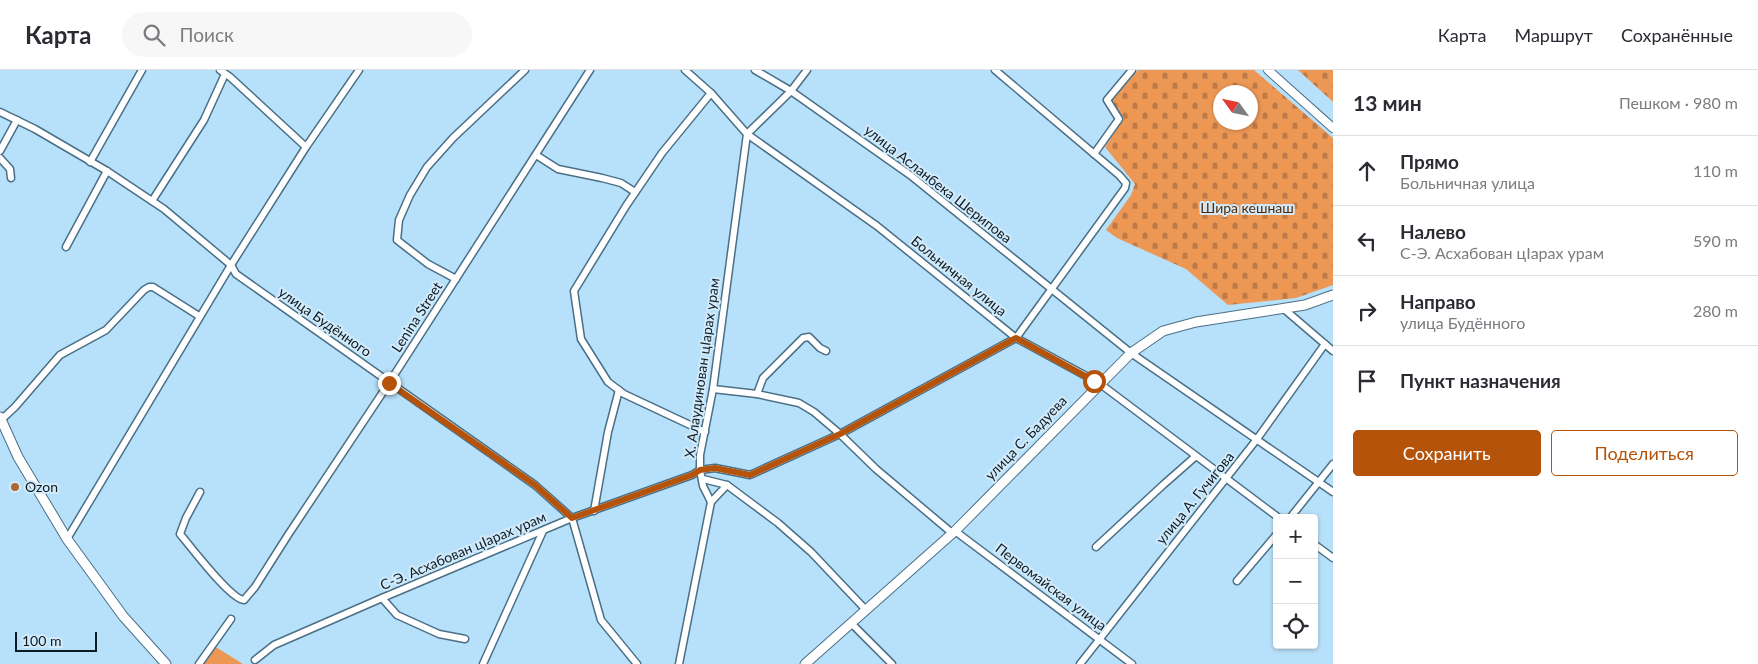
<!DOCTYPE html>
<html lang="ru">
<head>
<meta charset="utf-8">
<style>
	body { margin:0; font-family:Lato,sans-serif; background:#f7f7f7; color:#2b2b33 }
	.controls { position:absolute; right:15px; bottom:15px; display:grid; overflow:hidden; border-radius:5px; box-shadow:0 1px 4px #0004 }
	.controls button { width:45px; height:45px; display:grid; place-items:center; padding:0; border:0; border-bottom:1px solid #e1e1e2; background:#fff; color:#2b2b33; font:25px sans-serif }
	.compass { position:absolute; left:1213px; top:15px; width:45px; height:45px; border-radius:50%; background:#fff; box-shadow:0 1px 4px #0004; rotate:303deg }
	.scale { position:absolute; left:15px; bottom:12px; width:82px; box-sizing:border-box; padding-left:5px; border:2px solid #0c1c25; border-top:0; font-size:14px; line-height:18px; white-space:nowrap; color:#0c1c25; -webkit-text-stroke:4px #d2eafa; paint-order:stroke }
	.stop { position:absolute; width:15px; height:15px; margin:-11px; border:4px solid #b45309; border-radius:50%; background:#fff }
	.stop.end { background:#b45309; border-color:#fff; box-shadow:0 1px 5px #0008 }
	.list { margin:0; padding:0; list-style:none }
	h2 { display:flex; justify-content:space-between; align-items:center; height:65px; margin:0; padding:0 20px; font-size:21px }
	h2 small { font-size:16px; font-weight:400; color:#7c7c81 }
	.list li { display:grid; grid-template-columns:32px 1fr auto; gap:15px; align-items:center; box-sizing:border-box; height:70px; padding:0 20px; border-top:1px solid #e1e1e2 }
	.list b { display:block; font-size:19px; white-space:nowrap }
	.list p { margin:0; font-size:16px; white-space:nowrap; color:#7c7c81 }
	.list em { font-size:16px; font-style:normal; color:#7c7c81 }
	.actions { display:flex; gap:10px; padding:15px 20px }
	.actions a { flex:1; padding:11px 0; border:1px solid #b45309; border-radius:5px; text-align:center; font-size:18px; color:#b45309 }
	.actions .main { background:#b45309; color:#fff }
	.icon { flex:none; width:28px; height:28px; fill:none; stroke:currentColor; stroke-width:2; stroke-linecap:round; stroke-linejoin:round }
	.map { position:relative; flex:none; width:1333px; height:594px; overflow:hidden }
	header { display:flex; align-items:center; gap:30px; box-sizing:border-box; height:70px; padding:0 25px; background:#fff; border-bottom:1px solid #e1e1e2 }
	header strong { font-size:24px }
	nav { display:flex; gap:28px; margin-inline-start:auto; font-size:18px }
	.search { width:350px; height:45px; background:#f7f7f7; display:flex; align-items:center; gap:12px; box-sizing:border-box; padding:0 18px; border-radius:28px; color:#7c7c81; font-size:19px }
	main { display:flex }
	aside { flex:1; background:#fff }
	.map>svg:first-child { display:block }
</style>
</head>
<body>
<header>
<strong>Карта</strong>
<div class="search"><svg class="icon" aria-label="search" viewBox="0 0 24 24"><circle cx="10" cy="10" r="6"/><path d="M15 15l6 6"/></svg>Поиск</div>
<nav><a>Карта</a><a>Маршрут</a><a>Сохранённые</a></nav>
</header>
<main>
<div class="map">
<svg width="1333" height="594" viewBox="0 0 1333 594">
	<defs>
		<pattern id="cemetery-stones" width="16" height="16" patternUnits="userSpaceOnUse" patternTransform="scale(1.25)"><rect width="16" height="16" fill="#ed9755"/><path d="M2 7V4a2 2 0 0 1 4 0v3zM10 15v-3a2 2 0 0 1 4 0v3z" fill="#be7a46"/></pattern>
	</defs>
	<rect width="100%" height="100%" fill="#b7e0fa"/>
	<g fill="url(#cemetery-stones)" fill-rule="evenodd">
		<path d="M1138,0H1254L1333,68V215L1296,228L1228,235L1186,199L1117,168L1106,160L1131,125L1135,114L1105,77L1124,48L1111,31ZM1220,22H1250V52H1220Z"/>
		<path d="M1298,0H1333V32Z"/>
	</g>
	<path fill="#ed9755" d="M214,576L243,594H201Z"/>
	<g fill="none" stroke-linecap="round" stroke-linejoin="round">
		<g stroke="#4a6f86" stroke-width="9">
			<g id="minor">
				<path d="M220,0L230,7L306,77"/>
				<path d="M685,0L711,23L747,64L877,156L1016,268L1099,313L1279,448"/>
				<path d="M755,0L791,21L910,105L1131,283L1333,422"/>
				<path d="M0,42L35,59L107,101L164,139L231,195L236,204L535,415L572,448L601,550L637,594"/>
				<path d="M0,81L17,50"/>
				<path d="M1094,84L1119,49L1107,30L1132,0"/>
				<path d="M536,85L558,99L602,108L621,113L635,122"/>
				<path d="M0,88L10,99L11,108"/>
				<path d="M90,92L142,0"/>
				<path d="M152,131L204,50L225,4"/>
				<path d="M66,177L107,101"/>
				<path d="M456,209L428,194L397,170L399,150L410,125L427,97L453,68L525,0"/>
				<path d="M1284,239L1333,281"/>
				<path d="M713,319L757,324L799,333L814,342L840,364L876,399L952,463"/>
				<path d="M757,324L763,308L803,268L809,267L820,278L826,281"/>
				<path d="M1,350L15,337L60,285L106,260L144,220L149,217H153L199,246"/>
				<path d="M705,362L624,324L608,312L581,269L574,221L626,136L662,83L711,23"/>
				<path d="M703,409L727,415L778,453L811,482L866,540"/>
				<path d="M200,422L186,448L180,464C192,478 230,529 244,530L255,517L288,465L389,313L590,0"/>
				<path d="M711,432L727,415"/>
				<path d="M594,441L608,362L619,320"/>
				<path d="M1290,448L1333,394"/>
				<path d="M955,461L1132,594"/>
				<path d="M67,469L231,195L306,77L359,0"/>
				<path d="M1314,474L1333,488"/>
				<path d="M1096,477L1163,415L1196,386"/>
				<path d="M1237,511L1277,464"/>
				<path d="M382,528L397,545L439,564L465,569"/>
				<path d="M851,553L892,594"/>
				<path d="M255,590L274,575L382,528L572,448L692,405L700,400L715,398L750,405L840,364L1016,268L1125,118L1126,113L1119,105L995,0"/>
				<path d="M199,594L231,549"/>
				<path d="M483,594L543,461"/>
				<path d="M679,594L711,432L703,416L700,400V385L713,319L747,64L791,21L807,0"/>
				<path d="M1080,594L1257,369L1325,274"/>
			</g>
		</g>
		<g stroke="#4a6f86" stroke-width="10">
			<path id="tertiary" d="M1268,0L1333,58"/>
		</g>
		<g stroke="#4a6f86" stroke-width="11">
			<g id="secondary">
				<path d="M0,347L18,387L67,469L123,546L166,594"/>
				<path d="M805,594L955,461L1131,283L1163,261L1196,252L1305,235L1333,225"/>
			</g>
		</g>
		<use href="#minor" stroke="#fff" stroke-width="6"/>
		<use href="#tertiary" stroke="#fff" stroke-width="8"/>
		<use href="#secondary" stroke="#fff" stroke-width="9"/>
	</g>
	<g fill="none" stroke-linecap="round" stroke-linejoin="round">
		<path stroke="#b45309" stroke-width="6" d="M389,313L535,415L572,448L692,405L700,400L715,398L750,405L840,364L1016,268L1094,311"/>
	</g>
	<circle fill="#ab6935" stroke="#d2eafa" stroke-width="2" cx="15" cy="417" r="5"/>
	<g text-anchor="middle" stroke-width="4" stroke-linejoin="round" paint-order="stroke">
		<g font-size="14" fill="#0c1c25" stroke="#d2eafa">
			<text transform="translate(938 114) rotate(38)" y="5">улица Асланбека Шерипова</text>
			<text transform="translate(959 206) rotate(39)" y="5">Больничная улица</text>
			<text transform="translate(417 247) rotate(-57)" y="5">Lenina Street</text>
			<text transform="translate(325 252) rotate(35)" y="5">улица Будённого</text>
			<text transform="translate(702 298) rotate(-82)" y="5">Х. Алаудинован цIарах урам</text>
			<text transform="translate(1026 368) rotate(-46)" y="5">улица С. Бадуева</text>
			<text transform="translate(1195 428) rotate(-51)" y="5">улица А. Гучигова</text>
			<text transform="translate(463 481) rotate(-23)" y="5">С-Э. Асхабован цIарах урам</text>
			<text transform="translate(1051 517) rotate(37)" y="5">Первомайская улица</text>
		</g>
		<g font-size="14" fill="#552b04" stroke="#d2eafa">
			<text x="1247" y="143">Шира кешнаш</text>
		</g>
		<g font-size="14" fill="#0c1c25" stroke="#d2eafa" text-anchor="start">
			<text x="25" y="422">Ozon</text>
		</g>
	</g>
</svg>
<div class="controls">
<button>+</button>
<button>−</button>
<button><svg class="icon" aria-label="locate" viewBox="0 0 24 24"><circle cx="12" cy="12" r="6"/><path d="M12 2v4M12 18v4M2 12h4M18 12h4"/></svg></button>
</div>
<svg class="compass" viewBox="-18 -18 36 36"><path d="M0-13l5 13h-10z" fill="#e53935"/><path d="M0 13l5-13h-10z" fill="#7c7c81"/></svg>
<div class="scale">100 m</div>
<div class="stop" style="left:1094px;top:311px"></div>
<div class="stop end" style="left:389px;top:313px"></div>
</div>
<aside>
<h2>13 мин<small>Пешком · 980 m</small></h2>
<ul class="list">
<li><svg class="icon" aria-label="ahead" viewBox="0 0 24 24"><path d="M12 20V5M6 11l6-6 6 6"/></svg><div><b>Прямо</b><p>Больничная улица</p></div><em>110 m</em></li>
<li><svg class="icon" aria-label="left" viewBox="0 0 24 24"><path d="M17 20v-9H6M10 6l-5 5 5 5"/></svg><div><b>Налево</b><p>С-Э. Асхабован цIарах урам</p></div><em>590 m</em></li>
<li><svg class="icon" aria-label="right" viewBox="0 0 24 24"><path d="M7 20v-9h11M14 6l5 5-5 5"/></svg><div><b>Направо</b><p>улица Будённого</p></div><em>280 m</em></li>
<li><svg class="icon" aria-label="arrive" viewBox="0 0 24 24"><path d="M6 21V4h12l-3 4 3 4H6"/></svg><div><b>Пункт назначения</b></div></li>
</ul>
<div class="actions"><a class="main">Сохранить</a><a>Поделиться</a></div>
</aside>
</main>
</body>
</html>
